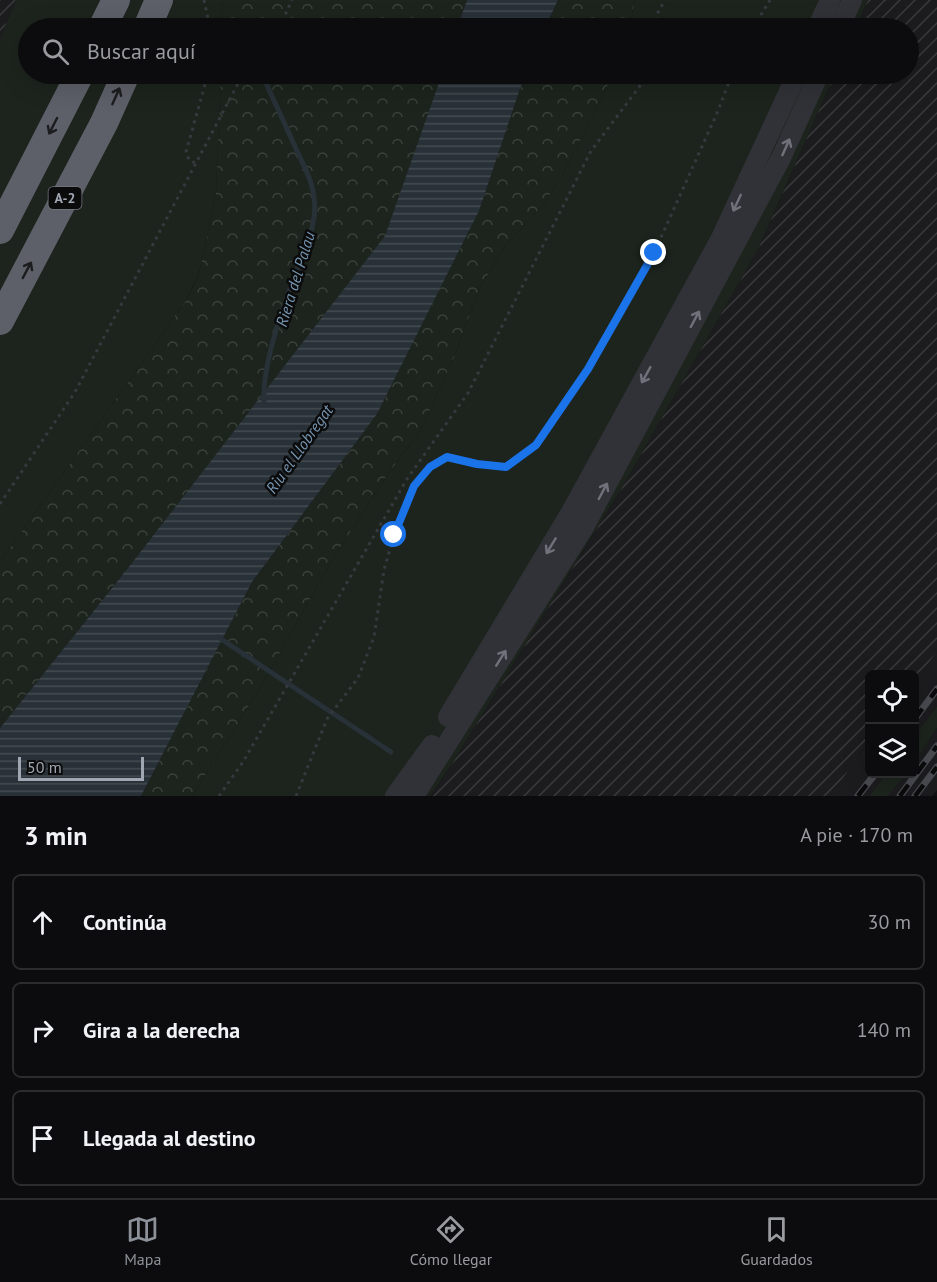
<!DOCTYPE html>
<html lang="es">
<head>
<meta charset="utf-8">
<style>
	body { margin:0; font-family:"PT Sans",sans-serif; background:#1a1a1c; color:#f1f3f6 }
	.controls { position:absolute; right:18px; bottom:18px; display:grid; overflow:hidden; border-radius:9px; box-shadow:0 6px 24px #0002 }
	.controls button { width:54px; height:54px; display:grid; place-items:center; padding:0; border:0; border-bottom:2px solid #2c2c2e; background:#0c0c0e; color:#f1f3f6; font:30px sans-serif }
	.scale { position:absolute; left:18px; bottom:15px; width:126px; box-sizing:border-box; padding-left:6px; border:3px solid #a1a6b3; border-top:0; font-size:16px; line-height:21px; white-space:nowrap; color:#a1a6b3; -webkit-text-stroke:4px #0b0b0c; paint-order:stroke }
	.stop { position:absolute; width:18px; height:18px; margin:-14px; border:4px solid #1a73e8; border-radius:50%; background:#fff }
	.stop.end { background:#1a73e8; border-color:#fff; box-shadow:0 2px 6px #0008 }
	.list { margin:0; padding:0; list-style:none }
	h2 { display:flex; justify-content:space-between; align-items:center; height:78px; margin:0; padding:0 24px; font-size:26px }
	h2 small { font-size:20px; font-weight:400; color:#9a9b9e }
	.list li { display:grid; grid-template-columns:39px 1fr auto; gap:18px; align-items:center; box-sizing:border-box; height:96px; margin:0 12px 12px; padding:0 12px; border:2px solid #2c2c2e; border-radius:9px }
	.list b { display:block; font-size:22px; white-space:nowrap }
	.list em { font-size:20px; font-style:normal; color:#9a9b9e }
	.icon { flex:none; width:33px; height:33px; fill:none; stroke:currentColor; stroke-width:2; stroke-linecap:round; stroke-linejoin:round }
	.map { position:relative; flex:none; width:937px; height:796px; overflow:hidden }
	.search { position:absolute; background:#0c0c0e; box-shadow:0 6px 24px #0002; left:18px; right:18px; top:18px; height:66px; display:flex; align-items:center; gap:15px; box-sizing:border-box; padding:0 21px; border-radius:33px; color:#9a9b9e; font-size:22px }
	.sheet { height:402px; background:#0c0c0e }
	nav { display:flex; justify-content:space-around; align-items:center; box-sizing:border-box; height:84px; border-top:2px solid #2c2c2e; background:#0c0c0e; font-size:16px; color:#9a9b9e }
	nav a { display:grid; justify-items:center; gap:3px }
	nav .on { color:#8c9099 }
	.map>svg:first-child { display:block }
</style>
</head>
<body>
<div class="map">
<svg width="937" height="796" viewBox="0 0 937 796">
	<defs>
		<pattern id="industrial-furrows" width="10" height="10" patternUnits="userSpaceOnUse" patternTransform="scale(1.5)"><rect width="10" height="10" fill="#1c1c1f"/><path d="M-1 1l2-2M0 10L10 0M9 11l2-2" fill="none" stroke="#3a3a3d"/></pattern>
		<pattern id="forest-crowns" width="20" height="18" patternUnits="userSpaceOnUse" patternTransform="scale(1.5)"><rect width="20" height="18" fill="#1c241d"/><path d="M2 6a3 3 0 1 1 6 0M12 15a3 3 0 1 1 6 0" fill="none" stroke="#3a413b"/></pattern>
		<pattern id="water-rules" width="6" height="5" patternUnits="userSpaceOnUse" patternTransform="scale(1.5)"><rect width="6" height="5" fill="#283137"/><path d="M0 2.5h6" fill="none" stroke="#444c52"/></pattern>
	</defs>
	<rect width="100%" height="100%" fill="#101012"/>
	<g fill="#1c1c1f">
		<path d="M937,651V706L915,736L914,682Z"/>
		<path d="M937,728V790L932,796H888L906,774H914L915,762Z"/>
		<path d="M869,742L870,774H886L869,796H830Z"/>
	</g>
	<g fill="url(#industrial-furrows)">
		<path d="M0,0H16L0,39Z"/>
		<path d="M868,0H937V651L915,682L914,674H870L869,742L830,796H430L450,767L626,481L757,251L835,74H908V28H855Z"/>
	</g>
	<g fill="#1c241d">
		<path d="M16,0H223L222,28H28V74H221L216,193L203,256L198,276L183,306L172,319L163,333L0,562V39Z"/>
		<path d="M635,0H868L855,28H629Z"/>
		<path d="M613,74H835L757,251L626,481L450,767L430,796H192L259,690L329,565L387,475L419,433L455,355L479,289L505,246L541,207L560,179L586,130Z"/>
		<path d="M937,706V728L915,762V736Z"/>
		<path d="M886,774H906L888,796H869Z"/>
	</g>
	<g fill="url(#forest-crowns)">
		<path d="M223,0H467L457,28H222Z"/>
		<path d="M558,0H635L629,28H545Z"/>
		<path d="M221,74H442L386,236L128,568L0,728V562L163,333L172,319L183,306L198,277L203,256L216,193Z"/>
		<path d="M525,74H613L586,130L560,179L541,207L505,246L479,289L455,355L419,433L387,475L329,565L259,690L192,796H141L252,582L377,414L479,211Z"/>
	</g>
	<g fill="url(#water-rules)">
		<path d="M467,0H558L545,28H457Z"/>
		<path d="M442,74H525L479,211L377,414L252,582L141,796H0V728L128,568L385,236Z"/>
	</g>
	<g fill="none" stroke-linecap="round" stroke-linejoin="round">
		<g stroke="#283137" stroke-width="5">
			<path d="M262,74C273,99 285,124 296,149C303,164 312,180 314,197C318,224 305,247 296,272C283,306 262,366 264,401"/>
			<path d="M218,637L391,752"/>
		</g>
		<g stroke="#37393e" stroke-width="3" stroke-dasharray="3 4.5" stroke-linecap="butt">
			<path d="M204,0L210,28"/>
			<path d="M279,28L292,0"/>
			<path d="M655,28L657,14L665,0"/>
			<path d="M753,28L770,0"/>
			<path d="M195,163L189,160L186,152L208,74"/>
			<path d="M0,504L75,392L243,74"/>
			<path d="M219,796L243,762L407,479L468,393L591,151L649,74"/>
			<path d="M296,796L327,719L358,678L374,637L384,570L394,535L414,486L430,467L447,457L477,464L506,467L536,445L588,369L654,253L718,111L732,74"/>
		</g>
		<g stroke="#313237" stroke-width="20">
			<path d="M817,28L830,0"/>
			<path d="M839,28L852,0"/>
			<path d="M448,717L571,512L721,238L797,74"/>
			<path d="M395,796L432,745"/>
			<path d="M414,796L583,529L781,158L819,74"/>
		</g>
		<g stroke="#5d6068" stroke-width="28">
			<path d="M102,28L116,0"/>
			<path d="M147,28L159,0"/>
			<path d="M0,230L80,74"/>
			<path d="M0,321L104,123L126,74"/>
		</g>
		<g stroke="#484a50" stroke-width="7">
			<g id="rail">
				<path d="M914,720L937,689"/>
				<path d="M858,796L875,774"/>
				<path d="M900,796L937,746"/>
				<path d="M915,796L937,767"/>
			</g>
		</g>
		<use href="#rail" stroke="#0b0b0c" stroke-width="4.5" stroke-dasharray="14" stroke-linecap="butt"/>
	</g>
	<defs><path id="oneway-shaft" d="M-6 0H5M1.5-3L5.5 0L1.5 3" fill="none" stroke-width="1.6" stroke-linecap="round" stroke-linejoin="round" transform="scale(1.5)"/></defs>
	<g stroke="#1b1c1e">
		<use href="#oneway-shaft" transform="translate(116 96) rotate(-66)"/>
		<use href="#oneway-shaft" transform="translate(53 126) rotate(117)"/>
		<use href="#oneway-shaft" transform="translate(27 270) rotate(-62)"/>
	</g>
	<g stroke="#6f727b">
		<use href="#oneway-shaft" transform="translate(786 147) rotate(-66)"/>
		<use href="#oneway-shaft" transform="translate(737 203) rotate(115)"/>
		<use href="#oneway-shaft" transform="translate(695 319) rotate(-62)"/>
		<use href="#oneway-shaft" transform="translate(646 375) rotate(119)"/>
		<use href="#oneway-shaft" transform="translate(603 491) rotate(-62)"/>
		<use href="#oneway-shaft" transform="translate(551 546) rotate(121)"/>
		<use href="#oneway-shaft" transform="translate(501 658) rotate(-58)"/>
	</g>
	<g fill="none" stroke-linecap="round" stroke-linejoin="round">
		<path stroke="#1a73e8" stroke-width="8" d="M394,535L414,486L430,467L447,457L477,464L506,467L536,445L588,369L654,253"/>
	</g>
	<g text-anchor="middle" stroke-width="5" stroke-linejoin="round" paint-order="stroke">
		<rect fill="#0b0b0c" stroke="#747881" stroke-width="1.5" x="48.5" y="187" width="33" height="22" rx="4.5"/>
		<g font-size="14" font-weight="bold" fill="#a1a6b3">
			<text x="65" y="203">A-2</text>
		</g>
		<g font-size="16" font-style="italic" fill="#7695b0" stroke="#0b0b0c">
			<text transform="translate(295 279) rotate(-73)" y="6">Riera del Palau</text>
			<text transform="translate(299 449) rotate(-55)" y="6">Riu el Llobregat</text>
		</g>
	</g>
</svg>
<div class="controls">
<button><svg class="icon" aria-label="locate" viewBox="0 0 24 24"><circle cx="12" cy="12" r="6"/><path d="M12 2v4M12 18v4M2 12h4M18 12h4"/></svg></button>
<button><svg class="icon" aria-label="layers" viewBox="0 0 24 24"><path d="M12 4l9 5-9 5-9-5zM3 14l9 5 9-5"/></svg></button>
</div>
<div class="scale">50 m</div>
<div class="stop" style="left:394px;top:535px"></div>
<div class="stop end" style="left:654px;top:253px"></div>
<div class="search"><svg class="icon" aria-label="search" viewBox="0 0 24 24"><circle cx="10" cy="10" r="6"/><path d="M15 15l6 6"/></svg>Buscar aquí</div>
</div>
<section class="sheet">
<h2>3 min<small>A pie · 170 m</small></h2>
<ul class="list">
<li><svg class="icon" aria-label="ahead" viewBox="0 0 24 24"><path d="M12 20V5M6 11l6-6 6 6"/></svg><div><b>Continúa</b></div><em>30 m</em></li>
<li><svg class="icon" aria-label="right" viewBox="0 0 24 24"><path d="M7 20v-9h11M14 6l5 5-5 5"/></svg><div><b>Gira a la derecha</b></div><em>140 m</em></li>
<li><svg class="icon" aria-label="arrive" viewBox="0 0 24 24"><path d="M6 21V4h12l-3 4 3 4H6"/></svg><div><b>Llegada al destino</b></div></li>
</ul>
</section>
<nav>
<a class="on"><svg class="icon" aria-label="map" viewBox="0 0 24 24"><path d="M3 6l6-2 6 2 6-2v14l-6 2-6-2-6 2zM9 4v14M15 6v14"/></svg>Mapa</a>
<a><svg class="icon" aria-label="directions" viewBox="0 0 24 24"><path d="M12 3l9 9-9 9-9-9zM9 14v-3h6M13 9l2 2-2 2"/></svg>Cómo llegar</a>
<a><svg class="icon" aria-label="saved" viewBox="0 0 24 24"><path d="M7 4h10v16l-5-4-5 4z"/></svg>Guardados</a>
</nav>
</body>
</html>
